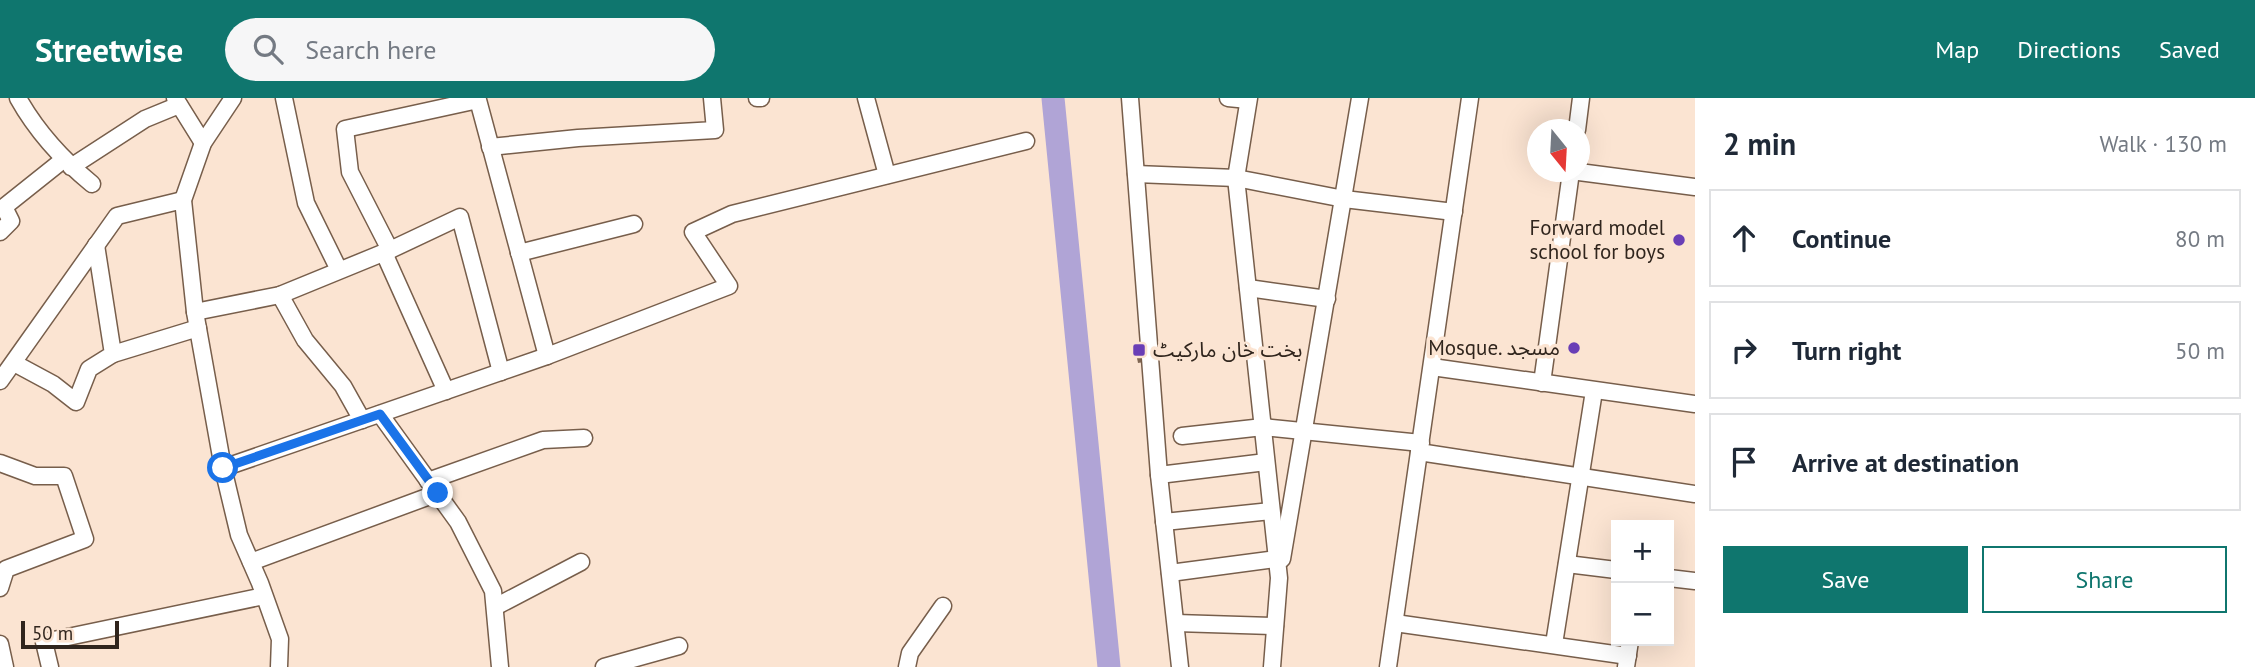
<!DOCTYPE html>
<html lang="en">
<head>
<meta charset="utf-8">
<style>
	body { margin:0; font-family:"PT Sans","Noto Sans Arabic",sans-serif; background:#f6f6f7; color:#1f2937 }
	.controls { position:absolute; right:21px; bottom:21px; display:grid; overflow:hidden; border-radius:0px; box-shadow:0 7px 28px #0002 }
	.controls button { width:63px; height:63px; display:grid; place-items:center; padding:0; border:0; border-bottom:2px solid #e0e1e3; background:#fff; color:#1f2937; font:35px sans-serif }
	.compass { position:absolute; left:1527px; top:21px; width:63px; height:63px; border-radius:50%; background:#fff; box-shadow:0 7px 28px #0002; rotate:162deg }
	.scale { position:absolute; left:21px; bottom:18px; width:98px; box-sizing:border-box; padding-left:7px; border:4px solid #30251d; border-top:0; font-size:19px; line-height:24px; white-space:nowrap; color:#30251d; -webkit-text-stroke:5px #fbe4d2; paint-order:stroke }
	.stop { position:absolute; width:21px; height:21px; margin:-16px; border:5px solid #1a73e8; border-radius:50%; background:#fff }
	.stop.end { background:#1a73e8; border-color:#fff; box-shadow:0 2px 7px #0008 }
	.list { margin:0; padding:0; list-style:none }
	h2 { display:flex; justify-content:space-between; align-items:center; height:91px; margin:0; padding:0 28px; font-size:30px }
	h2 small { font-size:23px; font-weight:400; color:#747a83 }
	.list li { display:grid; grid-template-columns:46px 1fr auto; gap:21px; align-items:center; box-sizing:border-box; height:98px; margin:0 14px 14px; padding:0 14px; border:2px solid #e0e1e3; border-radius:0px }
	.list b { display:block; font-size:26px; white-space:nowrap }
	.list em { font-size:23px; font-style:normal; color:#747a83 }
	.actions { display:flex; gap:14px; padding:21px 28px }
	.actions a { flex:1; padding:16px 0; border:2px solid #0f766e; border-radius:0px; text-align:center; font-size:24px; color:#0f766e }
	.actions .main { background:#0f766e; color:#fff }
	.icon { flex:none; width:38px; height:38px; fill:none; stroke:currentColor; stroke-width:2; stroke-linecap:round; stroke-linejoin:round }
	.map { position:relative; flex:none; width:1695px; height:569px; overflow:hidden }
	header { display:flex; align-items:center; gap:42px; box-sizing:border-box; height:98px; padding:0 35px; background:#0f766e; color:#fff }
	header strong { font-size:33px }
	nav { display:flex; gap:38px; margin-inline-start:auto; font-size:24px }
	.search { width:490px; height:63px; background:#f6f6f7; display:flex; align-items:center; gap:18px; box-sizing:border-box; padding:0 24px; border-radius:38px; color:#747a83; font-size:26px }
	main { display:flex }
	aside { flex:1; background:#fff }
	.map>svg:first-child { display:block }
</style>
</head>
<body>
<header>
<strong>Streetwise</strong>
<div class="search"><svg class="icon" aria-label="search" viewBox="0 0 24 24"><circle cx="10" cy="10" r="6"/><path d="M15 15l6 6"/></svg>Search here</div>
<nav><a>Map</a><a>Directions</a><a>Saved</a></nav>
</header>
<main>
<div class="map">
<svg width="1695" height="569" viewBox="0 0 1695 569">
	<rect width="100%" height="100%" fill="#fbe4d2"/>
	<g fill="none" stroke-linecap="round" stroke-linejoin="round">
		<path stroke="#b0a4d6" stroke-width="23" d="M1053,0L1109,569"/>
	</g>
	<path fill="#7f6653" d="M1142,249L1144,264L1138,265L1135,250Z"/>
	<g fill="none" stroke-linecap="round" stroke-linejoin="round">
		<g stroke="#775e4b" stroke-width="19">
			<g id="minor">
				<path d="M18,0C37,34 63,62 92,86"/>
				<path d="M175,0L203,45"/>
				<path d="M233,0L203,45L183,102L195,214L223,370L239,437L260,485L280,541L279,569"/>
				<path d="M284,0L306,105L339,172"/>
				<path d="M757,0H761"/>
				<path d="M866,0L887,77"/>
				<path d="M1130,0L1159,377L1180,569"/>
				<path d="M1228,0L1248,2"/>
				<path d="M1249,0L1236,80L1279,480L1272,569"/>
				<path d="M1577,32L1581,0"/>
				<path d="M490,49L578,40L715,32L712,0"/>
				<path d="M71,69L145,21L179,7"/>
				<path d="M1579,74L1695,89"/>
				<path d="M1136,76L1236,80L1344,101L1454,114"/>
				<path d="M0,134L11,123L4,109L63,62"/>
				<path d="M390,152L460,119L501,274"/>
				<path d="M384,155L446,293"/>
				<path d="M519,155L634,126"/>
				<path d="M1248,190L1327,201"/>
				<path d="M280,197L305,242L343,288L362,322"/>
				<path d="M195,214L280,197L390,152L350,74L345,31L478,2L547,258"/>
				<path d="M113,256L198,230"/>
				<path d="M14,265L53,286L76,304L89,271L113,256L96,147"/>
				<path d="M1432,269L1695,306"/>
				<path d="M0,283L117,118L183,102"/>
				<path d="M1542,285L1571,74"/>
				<path d="M380,316L458,424L493,493L500,569"/>
				<path d="M1182,338L1263,329L1421,345"/>
				<path d="M1419,354L1695,396"/>
				<path d="M0,365L35,378H64L85,441L6,471L0,490"/>
				<path d="M223,370L547,258L729,188L693,134L732,116L1026,43"/>
				<path d="M1159,377L1266,364"/>
				<path d="M428,383L543,342L584,340"/>
				<path d="M1164,424L1271,413"/>
				<path d="M1282,461L1360,0"/>
				<path d="M251,464L438,395"/>
				<path d="M1567,466L1616,472"/>
				<path d="M1170,475L1276,461"/>
				<path d="M1669,480L1695,483"/>
				<path d="M495,509L581,464"/>
				<path d="M1176,525L1275,528"/>
				<path d="M1395,525L1628,558"/>
				<path d="M0,546L5,569"/>
				<path d="M1554,546L1594,293"/>
				<path d="M50,569L44,544L264,498"/>
				<path d="M604,569L679,548"/>
				<path d="M907,569L910,555L943,508"/>
				<path d="M1388,569L1470,0"/>
				<path d="M1626,569L1630,543"/>
			</g>
		</g>
		<use href="#minor" stroke="#fff" stroke-width="16"/>
	</g>
	<g fill="none" stroke-linecap="round" stroke-linejoin="round">
		<path stroke="#1a73e8" stroke-width="9" d="M223,370L380,316L438,395"/>
	</g>
	<g fill="#693eb6" stroke="#fbe4d2" stroke-width="2.5">
		<circle cx="1679" cy="142" r="7"/>
		<circle cx="1574" cy="250" r="7"/>
		<rect x="1132" y="245" width="14" height="14" rx="3.5"/>
	</g>
	<g text-anchor="middle" stroke-width="7" stroke-linejoin="round" paint-order="stroke">
		<g font-size="21" fill="#30251d" stroke="#fbe4d2" text-anchor="end">
			<text x="1665" y="137">Forward model<tspan x="1665" dy="24">school for boys</tspan></text>
			<text x="1560" y="257">Mosque. مسجد</text>
			<text x="1153" y="259" text-anchor="start">بخت خان مارکیٹ</text>
		</g>
	</g>
</svg>
<div class="controls">
<button>+</button>
<button>−</button>
</div>
<svg class="compass" viewBox="-18 -18 36 36"><path d="M0-13l5 13h-10z" fill="#e53935"/><path d="M0 13l5-13h-10z" fill="#747a83"/></svg>
<div class="scale">50 m</div>
<div class="stop" style="left:223px;top:370px"></div>
<div class="stop end" style="left:438px;top:395px"></div>
</div>
<aside>
<h2>2 min<small>Walk · 130 m</small></h2>
<ul class="list">
<li><svg class="icon" aria-label="ahead" viewBox="0 0 24 24"><path d="M12 20V5M6 11l6-6 6 6"/></svg><div><b>Continue</b></div><em>80 m</em></li>
<li><svg class="icon" aria-label="right" viewBox="0 0 24 24"><path d="M7 20v-9h11M14 6l5 5-5 5"/></svg><div><b>Turn right</b></div><em>50 m</em></li>
<li><svg class="icon" aria-label="arrive" viewBox="0 0 24 24"><path d="M6 21V4h12l-3 4 3 4H6"/></svg><div><b>Arrive at destination</b></div></li>
</ul>
<div class="actions"><a class="main">Save</a><a>Share</a></div>
</aside>
</main>
</body>
</html>
